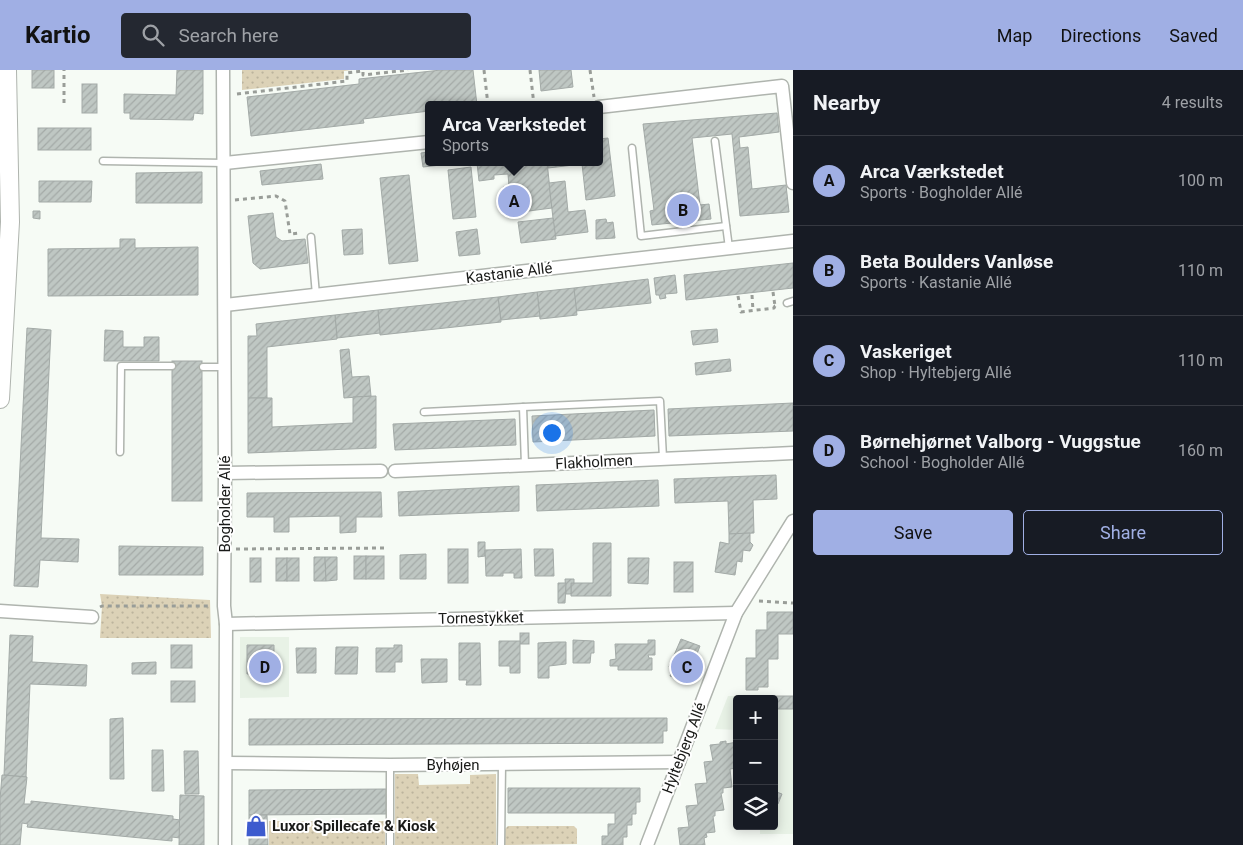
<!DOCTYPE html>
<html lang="en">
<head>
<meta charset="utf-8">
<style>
	body { margin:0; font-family:Roboto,sans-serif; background:#242831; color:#f1f3f6 }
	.controls { position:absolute; right:15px; bottom:15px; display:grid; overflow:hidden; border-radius:5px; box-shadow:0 2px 12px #0003 }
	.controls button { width:45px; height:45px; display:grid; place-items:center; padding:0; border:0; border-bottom:1px solid #363941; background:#171b24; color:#f1f3f6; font:25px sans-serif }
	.you { position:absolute; left:551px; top:362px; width:18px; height:18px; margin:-12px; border:4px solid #fff; border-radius:50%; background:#1a73e8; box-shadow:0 0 0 8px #1a73e833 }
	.badge { display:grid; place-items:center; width:32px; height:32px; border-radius:50%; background:#a0afe4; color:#111; font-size:16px; font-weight:700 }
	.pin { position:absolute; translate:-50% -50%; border:2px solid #fff; box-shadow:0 1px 5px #0006 }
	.popup { position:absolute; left:425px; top:31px; width:178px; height:65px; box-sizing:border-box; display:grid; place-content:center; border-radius:5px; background:#171b24; filter:drop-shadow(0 1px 4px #0005); font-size:16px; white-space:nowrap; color:#9ea1a6 }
	.popup b { font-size:19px; color:#f1f3f6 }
	.popup::after { content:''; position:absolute; left:50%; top:100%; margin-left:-10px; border:10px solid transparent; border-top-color:#171b24 }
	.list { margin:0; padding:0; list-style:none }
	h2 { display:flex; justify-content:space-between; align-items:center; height:65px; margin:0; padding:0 20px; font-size:21px }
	h2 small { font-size:16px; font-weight:400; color:#9ea1a6 }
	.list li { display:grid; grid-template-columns:32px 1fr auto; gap:15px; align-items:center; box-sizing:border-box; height:90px; padding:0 20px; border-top:1px solid #363941 }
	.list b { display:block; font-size:19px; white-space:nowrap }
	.list p { margin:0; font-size:16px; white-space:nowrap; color:#9ea1a6 }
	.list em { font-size:16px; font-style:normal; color:#9ea1a6 }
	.actions { display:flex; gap:10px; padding:15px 20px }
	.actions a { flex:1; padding:11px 0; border:1px solid #a0afe4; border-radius:5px; text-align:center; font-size:18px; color:#a0afe4 }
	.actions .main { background:#a0afe4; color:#111 }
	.icon { flex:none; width:28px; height:28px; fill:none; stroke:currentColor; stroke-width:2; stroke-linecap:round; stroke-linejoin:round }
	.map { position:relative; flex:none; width:793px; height:775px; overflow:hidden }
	header { display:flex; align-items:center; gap:30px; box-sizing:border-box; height:70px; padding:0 25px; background:#a0afe4; color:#111 }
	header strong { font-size:24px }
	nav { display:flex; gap:28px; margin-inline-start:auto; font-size:18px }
	.search { width:350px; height:45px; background:#242831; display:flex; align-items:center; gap:12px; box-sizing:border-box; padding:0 18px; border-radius:5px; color:#9ea1a6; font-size:19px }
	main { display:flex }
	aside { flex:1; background:#171b24 }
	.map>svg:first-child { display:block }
</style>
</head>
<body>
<header>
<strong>Kartio</strong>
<div class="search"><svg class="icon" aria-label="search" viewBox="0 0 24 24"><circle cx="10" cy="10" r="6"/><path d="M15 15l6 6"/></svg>Search here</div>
<nav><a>Map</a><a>Directions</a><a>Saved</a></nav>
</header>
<main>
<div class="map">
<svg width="793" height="775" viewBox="0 0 793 775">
	<defs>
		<pattern id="grass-dots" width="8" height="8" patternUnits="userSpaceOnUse" patternTransform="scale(1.25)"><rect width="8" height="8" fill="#dcd2b7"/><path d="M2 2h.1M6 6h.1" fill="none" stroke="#bcb49d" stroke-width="1.8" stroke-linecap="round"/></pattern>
		<pattern id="building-hatch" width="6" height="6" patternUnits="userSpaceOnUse" patternTransform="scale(1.25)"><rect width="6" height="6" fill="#bfc7c3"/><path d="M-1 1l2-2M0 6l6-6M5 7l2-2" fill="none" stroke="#a4aaa7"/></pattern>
	</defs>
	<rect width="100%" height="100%" fill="#f6fbf5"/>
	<g fill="#e8f2e6">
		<path d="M240,567H289V627L240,628Z"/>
		<path d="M728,626H793V764H760V756H774V629H737V660L715,659Z"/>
	</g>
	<g fill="url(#grass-dots)">
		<path d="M242,0H352L344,1V9L242,20Z"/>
		<path d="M100,524L210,530L211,568H100L102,536Z"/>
		<path d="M395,704H418L419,715L470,714V705L496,704V775H395Z"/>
		<rect x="269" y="751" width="116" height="24"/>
		<path d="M508,756H574L577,759V774L505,775V759Z"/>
	</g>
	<g fill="url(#building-hatch)" stroke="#a3aaa7">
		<rect x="32" y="0" width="22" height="18"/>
		<path d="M177,0H203V44L194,43L193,50L130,49V43H124V24L176,25Z"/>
		<path d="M441,0H473L477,35H429V41L363,49L364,53L251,66L247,27L359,14V9Z"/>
		<path d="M539,0H571L573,17L541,21Z"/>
		<rect x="82" y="14" width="15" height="29"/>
		<path d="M777,43L779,62L739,67L740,78L748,77L752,119L786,115L789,142L740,146L732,64L692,68L700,135L709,134L711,149L652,155L650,141L654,140L643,54Z"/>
		<rect x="38" y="58" width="53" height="22"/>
		<path d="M608,68L615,126L586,130L582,94L548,98L547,92H599V69Z"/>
		<path d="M429,82V92H467L423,97L421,83Z"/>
		<path d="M484,92H547L552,138L506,144L503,117H509L508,104L494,105V109L479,111L477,93Z"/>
		<path d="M321,94L323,109L262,115L260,101Z"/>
		<path d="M471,97L476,147L453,149L448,100Z"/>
		<path d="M202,102V133H136V103Z"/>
		<path d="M409,105L418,191L389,194L380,108Z"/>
		<path d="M39,111H92L91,132H39Z"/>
		<path d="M565,111L568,142L585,140L588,162L555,166L549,113Z"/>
		<path d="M33,141H40V149L33,148Z"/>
		<path d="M273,143L276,167L282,171L305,169L308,193L260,199L253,193L248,146Z"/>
		<path d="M553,148L556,169L521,173L518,152Z"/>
		<path d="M606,149L607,153L613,152L615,168L596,169V150Z"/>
		<path d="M362,159L363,184L344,185L342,160Z"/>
		<path d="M477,159L480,184L459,186L456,162Z"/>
		<path d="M120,169H135V178L198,177V225L48,226V179L120,178Z"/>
		<path d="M793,193V218L686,230L684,205Z"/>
		<path d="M675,205L677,223L665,224L666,228L660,229L659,225H656L654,208Z"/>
		<path d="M648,209L651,233L576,241L574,218Z"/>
		<path d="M574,218L577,245L540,249L537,222Z"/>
		<path d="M537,222L540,246L501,250L498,227Z"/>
		<path d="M498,227L501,252L380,265L378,240Z"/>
		<path d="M378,240L380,263L337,268L335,245Z"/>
		<path d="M335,245L337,269L267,277V328H248V266H257L256,254Z"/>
		<path d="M27,258L51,260L41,468L79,469L78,492L40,490L38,517L14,516Z"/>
		<path d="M717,259L718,272L693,275L691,261Z"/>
		<path d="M105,260L123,261V277H144V267H159V291H104Z"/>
		<path d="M349,279L352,307L369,306L371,326L344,328L340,280Z"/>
		<path d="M730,289L731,301L696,305L695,293Z"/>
		<rect x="172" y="291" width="30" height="140"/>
		<path d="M376,326V378L248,383V328H272V357L353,353V327Z"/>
		<path d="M793,333V361L669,366L668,339Z"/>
		<path d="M654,340L655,366L533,372L532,346Z"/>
		<path d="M515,349L516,375L395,380L393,354Z"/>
		<path d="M776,405L777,429L753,430L754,463L729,464L728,431L675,433L674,409Z"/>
		<path d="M658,410L659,436L537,441L536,415Z"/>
		<path d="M519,416V441L399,446L398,422Z"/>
		<path d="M381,422L382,447H356V462L340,463V446L289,447V462H274V447H247V423Z"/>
		<path d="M750,463V472L753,475L750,481L743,480L742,492L737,491L735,505L715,502L720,472L729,474V464Z"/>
		<path d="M478,472H485V486L478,487Z"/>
		<path d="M593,473H611V526H571V513H593Z"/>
		<path d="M119,476L203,477V505H119Z"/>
		<rect x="448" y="479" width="20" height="34"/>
		<path d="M521,479L522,508H514V503H503V506H486L485,480Z"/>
		<path d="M534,479H553L554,506H535Z"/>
		<path d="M426,484V509H400V485Z"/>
		<rect x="354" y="486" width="12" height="23"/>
		<rect x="366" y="486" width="18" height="23"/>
		<path d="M314,487H325L326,511H314Z"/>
		<path d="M325,487H337V510L326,511Z"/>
		<rect x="250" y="488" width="11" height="24"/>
		<rect x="276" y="488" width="11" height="23"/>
		<rect x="287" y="488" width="12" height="23"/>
		<path d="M628,488H649L648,514L628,513Z"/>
		<rect x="674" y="492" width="19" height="30"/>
		<path d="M565,509H574V513H571V524H566Z"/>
		<path d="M558,513H566L565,533H558Z"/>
		<path d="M767,542H793V564H778V589H768V617H758V620H746V588H756V560H767Z"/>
		<rect x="520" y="563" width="9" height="11"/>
		<path d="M10,565L33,566L32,592L87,595L86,616L30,614L26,707L4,705Z"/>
		<path d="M681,569L700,576L686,612L670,606L673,599L669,597Z"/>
		<path d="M573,570L594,571V583H591L590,593H573Z"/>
		<path d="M648,570H655V585H648L649,588H652V600H618V596H610V590L616,589L615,574H648Z"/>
		<path d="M499,571H520V603H510V596H499Z"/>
		<path d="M557,572H566V594L549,596V608H538V573Z"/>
		<path d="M459,573H480L481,615H466L467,610H459Z"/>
		<rect x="171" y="575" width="21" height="23"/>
		<path d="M247,575H274V591H272V604H247Z"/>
		<path d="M394,575H402V592H395V602H376V578H394Z"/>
		<path d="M336,577H358L357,604H335Z"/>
		<path d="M296,578H316V603H297Z"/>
		<path d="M421,589H447V612L422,613Z"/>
		<path d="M156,592V604H132V593Z"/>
		<rect x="171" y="611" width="24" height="21"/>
		<rect x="775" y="626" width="18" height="13"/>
		<path d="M123,648L124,709H110V649Z"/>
		<path d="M667,648V661H663V673L249,675V649Z"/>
		<path d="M726,671V674L737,672V698L730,699L732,717L723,718V723H721L724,740L715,741V746H713L715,762L706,763L707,767L704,768L705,775H680L678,758L689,757L686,736L698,735L695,714L707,713L704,692L713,691L710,675L720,674V672Z"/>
		<path d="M152,680H163L164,721H152Z"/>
		<path d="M184,681H198L199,724H185Z"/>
		<path d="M2,705L27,707L24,734H31V731L173,746V749L180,750V768L172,767V771L27,757L28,754L22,753L20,775H0V729Z"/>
		<path d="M508,718H640V732H636V744H632V755H627V767H623V775H602V766H608V754H615V743H508Z"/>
		<path d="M386,719V744L249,745V720Z"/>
		<path d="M774,721L782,724L778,734L774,733Z"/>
		<path d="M180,725L204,726V775H179Z"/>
		<path d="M249,745H267L268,775H249Z"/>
	</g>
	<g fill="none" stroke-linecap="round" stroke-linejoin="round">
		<g stroke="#afb4ae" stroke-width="9">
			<g id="lane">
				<path d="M715,71L729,178"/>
				<path d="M632,78L641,166L726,156"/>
				<path d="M103,91L225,93"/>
				<path d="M311,167L316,225"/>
				<path d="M787,233L793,231"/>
				<path d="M203,297H225"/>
				<path d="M523,337L660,331L663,388"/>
				<path d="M424,342L523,337L525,395"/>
				<path d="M120,382L121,296H172"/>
				<path d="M390,695V775"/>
				<path d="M501,775L502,695"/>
			</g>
		</g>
		<g stroke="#afb4ae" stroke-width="15">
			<g id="street">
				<path d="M223,0L225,403L224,536L226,554L225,775"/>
				<path d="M599,37L782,16L793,113"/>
				<path d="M225,93L429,72"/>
				<path d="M225,235L793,171"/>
				<path d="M395,401L793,383"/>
				<path d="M225,403L381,401"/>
				<path d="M0,541L92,547"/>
				<path d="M226,554L736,543"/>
				<path d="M226,693L390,695L679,692"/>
				<path d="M647,775L736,543L793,451"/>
			</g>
		</g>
		<g stroke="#afb4ae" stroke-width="20">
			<path id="secondary" d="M0,329L10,152L7,0"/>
		</g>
		<g stroke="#999d98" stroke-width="3" stroke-dasharray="4 4" stroke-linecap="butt">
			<path d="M484,0L488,35"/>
			<path d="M530,0L534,35"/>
			<path d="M590,0L594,27"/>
			<path d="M237,24L347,11V3L363,1V5L408,0"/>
			<path d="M64,33V0"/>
			<path d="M235,130L276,126L285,131L290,164L301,163"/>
			<path d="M773,222L775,236"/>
			<path d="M752,225L753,241"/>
			<path d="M738,226L741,242L774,238L775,236L779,235"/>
			<path d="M236,479L388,478"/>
			<path d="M759,531L793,533"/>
			<path d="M100,537L102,536H211"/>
		</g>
		<use href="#lane" stroke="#fff" stroke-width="6"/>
		<use href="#street" stroke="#fff" stroke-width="12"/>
		<use href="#secondary" stroke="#fff" stroke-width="18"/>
	</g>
	<defs>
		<g id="shop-bare" transform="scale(1.725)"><path d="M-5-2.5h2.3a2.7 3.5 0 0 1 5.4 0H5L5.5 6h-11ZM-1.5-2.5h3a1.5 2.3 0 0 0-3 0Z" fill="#3d5bce" stroke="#fff" stroke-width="2.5" paint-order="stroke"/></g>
	</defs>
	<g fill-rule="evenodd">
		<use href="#shop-bare" x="256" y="756"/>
	</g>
	<g text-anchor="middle" stroke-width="4" stroke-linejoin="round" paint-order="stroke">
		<g font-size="15" fill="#191a18" stroke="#fff">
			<text transform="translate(509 203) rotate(-7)" y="5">Kastanie Allé</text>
			<text transform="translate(594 392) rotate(-3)" y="5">Flakholmen</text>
			<text transform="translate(225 434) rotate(-90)" y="5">Bogholder Allé</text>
			<text transform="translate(481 548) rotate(-1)" y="5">Tornestykket</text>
			<text transform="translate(684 678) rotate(-69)" y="5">Hyltebjerg Allé</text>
			<text x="453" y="700">Byhøjen</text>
		</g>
		<g font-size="15" font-weight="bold" fill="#191a18" stroke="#fff" text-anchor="start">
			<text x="272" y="761">Luxor Spillecafe &amp; Kiosk</text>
		</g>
	</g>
</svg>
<div class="controls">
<button>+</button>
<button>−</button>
<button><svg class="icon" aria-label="layers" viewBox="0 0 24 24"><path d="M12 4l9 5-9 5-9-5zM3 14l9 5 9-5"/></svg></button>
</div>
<div class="you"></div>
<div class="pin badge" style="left:514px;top:131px">A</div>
<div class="popup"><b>Arca Værkstedet</b>Sports</div>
<div class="pin badge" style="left:683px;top:140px">B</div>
<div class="pin badge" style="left:687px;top:597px">C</div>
<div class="pin badge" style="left:265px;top:597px">D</div>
</div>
<aside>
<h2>Nearby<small>4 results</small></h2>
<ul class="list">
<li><span class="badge">A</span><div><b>Arca Værkstedet</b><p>Sports · Bogholder Allé</p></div><em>100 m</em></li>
<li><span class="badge">B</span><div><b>Beta Boulders Vanløse</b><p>Sports · Kastanie Allé</p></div><em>110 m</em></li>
<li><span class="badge">C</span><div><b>Vaskeriget</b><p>Shop · Hyltebjerg Allé</p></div><em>110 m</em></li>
<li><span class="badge">D</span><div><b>Børnehjørnet Valborg - Vuggstue</b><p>School · Bogholder Allé</p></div><em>160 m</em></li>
</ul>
<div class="actions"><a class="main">Save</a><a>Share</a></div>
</aside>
</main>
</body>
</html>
